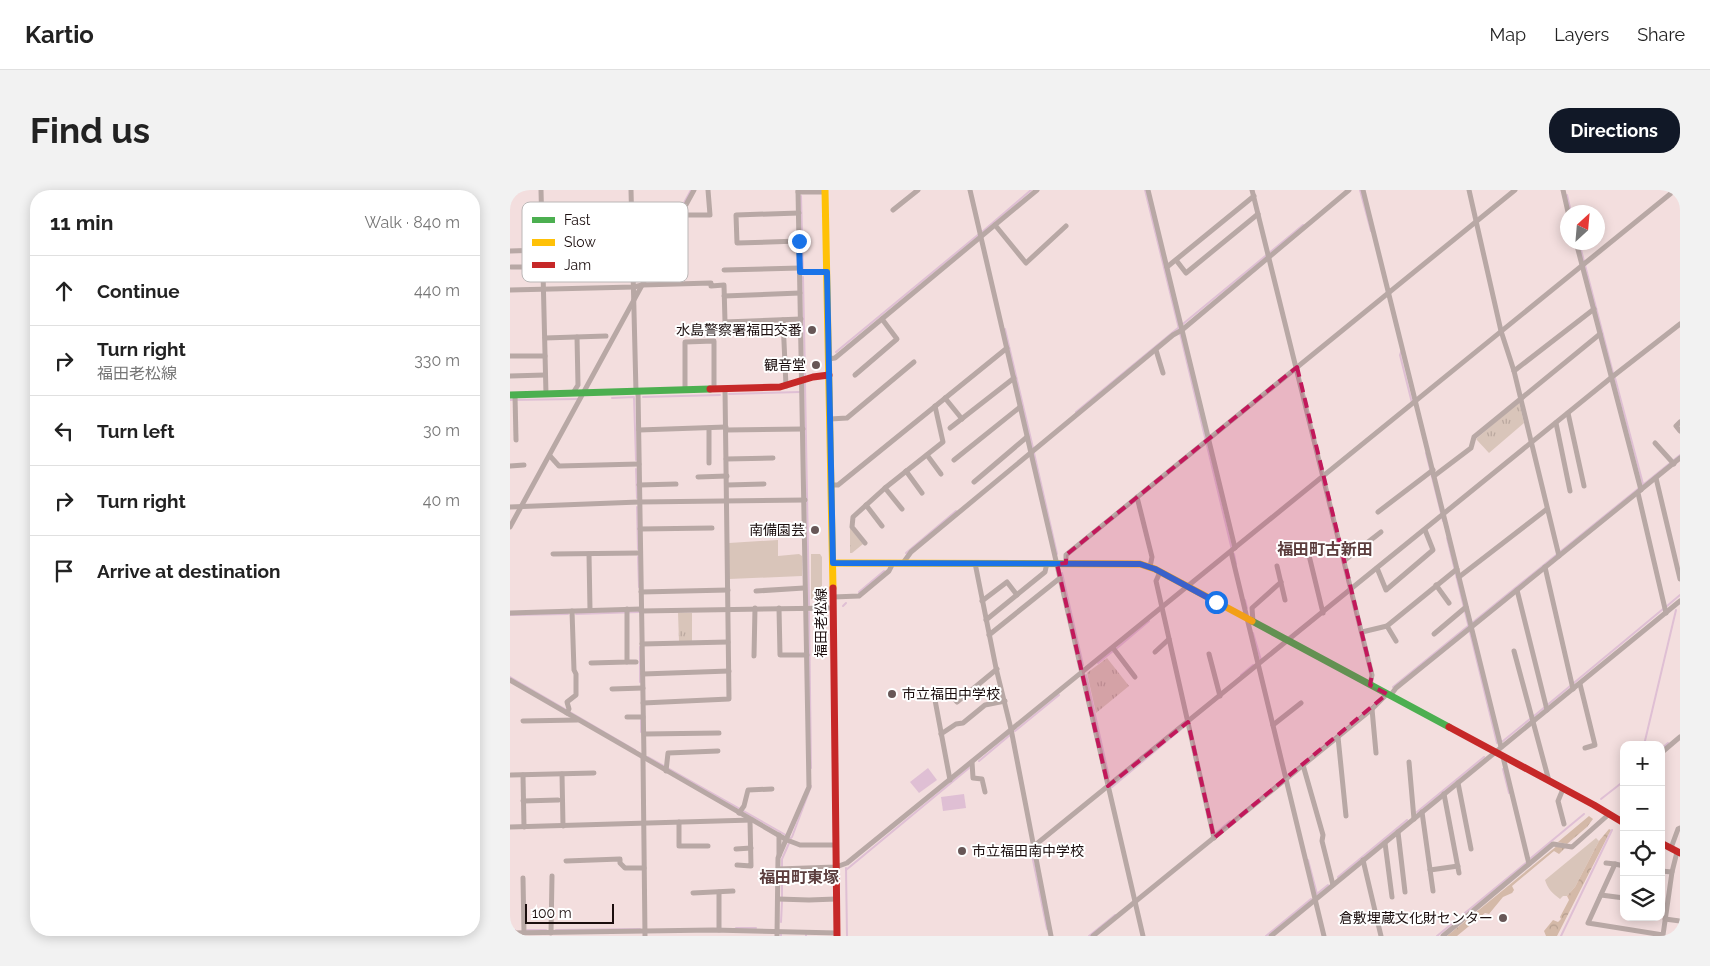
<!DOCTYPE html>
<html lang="en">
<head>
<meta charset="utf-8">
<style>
	body { margin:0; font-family:Raleway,"Noto Sans JP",sans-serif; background:#f2f2f2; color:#222 }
	.controls { position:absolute; right:15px; bottom:15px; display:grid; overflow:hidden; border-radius:10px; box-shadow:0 2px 12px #0003 }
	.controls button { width:45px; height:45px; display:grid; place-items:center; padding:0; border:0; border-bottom:1px solid #e0e0e0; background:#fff; color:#222; font:25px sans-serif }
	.compass { position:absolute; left:1050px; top:15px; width:45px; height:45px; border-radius:50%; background:#fff; box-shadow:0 2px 12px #0003; rotate:26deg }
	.scale { position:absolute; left:15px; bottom:12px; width:89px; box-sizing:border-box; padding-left:5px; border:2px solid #1b0e0e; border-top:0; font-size:14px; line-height:18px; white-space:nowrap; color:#1b0e0e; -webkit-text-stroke:4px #fff; paint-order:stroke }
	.stop { position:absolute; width:15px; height:15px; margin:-11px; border:4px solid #1a73e8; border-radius:50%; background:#fff }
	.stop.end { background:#1a73e8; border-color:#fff; box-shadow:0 1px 5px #0008 }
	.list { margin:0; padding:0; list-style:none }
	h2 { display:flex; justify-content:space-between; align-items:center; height:65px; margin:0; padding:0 20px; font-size:21px }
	h2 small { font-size:16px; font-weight:400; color:#767676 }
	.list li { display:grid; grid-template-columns:32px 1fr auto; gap:15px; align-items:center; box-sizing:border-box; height:70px; padding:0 20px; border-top:1px solid #e0e0e0 }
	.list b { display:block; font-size:19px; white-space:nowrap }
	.list p { margin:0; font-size:16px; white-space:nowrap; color:#767676 }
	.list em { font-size:16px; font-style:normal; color:#767676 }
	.icon { flex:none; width:28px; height:28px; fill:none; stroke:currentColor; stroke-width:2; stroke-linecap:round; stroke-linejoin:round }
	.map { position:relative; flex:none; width:1170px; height:746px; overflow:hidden; border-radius:20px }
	header { display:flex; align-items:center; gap:30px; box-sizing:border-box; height:70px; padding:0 25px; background:#fff; border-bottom:1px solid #e0e0e0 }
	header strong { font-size:24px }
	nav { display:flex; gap:28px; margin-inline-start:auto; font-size:18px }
	.intro { display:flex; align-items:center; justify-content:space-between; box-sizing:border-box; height:120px; padding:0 30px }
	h1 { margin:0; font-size:35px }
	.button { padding:12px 22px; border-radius:20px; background:#111827; color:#fff; font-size:18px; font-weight:700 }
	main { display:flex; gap:30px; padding:0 30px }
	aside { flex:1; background:#fff; border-radius:20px; box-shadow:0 2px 12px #0003 }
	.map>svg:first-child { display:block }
</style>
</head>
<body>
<header>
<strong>Kartio</strong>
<nav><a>Map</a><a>Layers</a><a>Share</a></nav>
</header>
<div class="intro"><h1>Find us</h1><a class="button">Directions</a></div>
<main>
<aside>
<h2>11 min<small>Walk · 840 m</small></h2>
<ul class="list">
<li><svg class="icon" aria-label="ahead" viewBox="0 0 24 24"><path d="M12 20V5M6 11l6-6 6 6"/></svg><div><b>Continue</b></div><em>440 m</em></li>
<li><svg class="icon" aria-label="right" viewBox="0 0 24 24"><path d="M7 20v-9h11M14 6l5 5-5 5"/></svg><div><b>Turn right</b><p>福田老松線</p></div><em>330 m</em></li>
<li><svg class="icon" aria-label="left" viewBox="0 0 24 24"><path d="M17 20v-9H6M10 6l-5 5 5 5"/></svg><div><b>Turn left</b></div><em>30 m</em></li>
<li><svg class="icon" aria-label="right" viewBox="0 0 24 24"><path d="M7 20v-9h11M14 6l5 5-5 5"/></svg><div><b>Turn right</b></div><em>40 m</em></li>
<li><svg class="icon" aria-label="arrive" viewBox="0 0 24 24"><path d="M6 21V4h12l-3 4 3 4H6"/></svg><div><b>Arrive at destination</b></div></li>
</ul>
</aside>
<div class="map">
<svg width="1170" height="746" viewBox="0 0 1170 746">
	<defs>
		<pattern id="forest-crowns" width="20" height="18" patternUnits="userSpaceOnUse" patternTransform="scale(1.25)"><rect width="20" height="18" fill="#d4b9a8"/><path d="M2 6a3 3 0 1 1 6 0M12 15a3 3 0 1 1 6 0" fill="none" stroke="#b59e8f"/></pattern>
		<pattern id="park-tufts" width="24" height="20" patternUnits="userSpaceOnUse" patternTransform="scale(1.25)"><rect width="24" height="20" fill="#d9c5ba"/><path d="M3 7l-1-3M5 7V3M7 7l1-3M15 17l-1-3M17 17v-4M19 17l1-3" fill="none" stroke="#baa89f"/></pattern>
	</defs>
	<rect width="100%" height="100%" fill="#f3dede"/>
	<g fill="#d9c5ba">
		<path d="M268,350V366L289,364L292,366V386L219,389V353Z"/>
		<path d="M301,364H310L312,367V409H301Z"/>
		<path d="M1086,648L1089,651L1065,697L1057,706H1053L1050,709C1042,703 1038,699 1035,690Z"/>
	</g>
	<g fill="url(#forest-crowns)">
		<path d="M1079,626L1083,629L1077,637L1057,654L1048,652Z"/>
		<path d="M1099,639L1101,640L1047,746H1036L1034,741L1043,730L1048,732L1051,729L1050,727L1059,710L1057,706L1065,697L1089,651Z"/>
		<path d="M1048,655L1056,657L1049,664L1044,661L1002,696L1004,700L1002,703L993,707L979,724L975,723L947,746H937Z"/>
	</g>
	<g fill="url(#park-tufts)">
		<path d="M1009,212L1014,233L979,263L966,249Z"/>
		<path d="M340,338L353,354L342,363H340Z"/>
		<path d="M168,423H182V451H169Z"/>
		<path d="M597,468L619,496L586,523L577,483Z"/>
	</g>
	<g fill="#dfbfd4">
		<path d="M418,578L427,590L409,603L400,592Z"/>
		<path d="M454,604L456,618L433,621L431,607Z"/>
	</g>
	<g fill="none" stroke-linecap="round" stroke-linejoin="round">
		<g stroke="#dfbfd4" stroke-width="2">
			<path d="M635,0L669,139"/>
			<path d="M850,0L861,41"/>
			<path d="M1057,5L1061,22"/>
			<path d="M291,6L293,80"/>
			<path d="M472,42L521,0"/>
			<path d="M1069,52L1103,183"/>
			<path d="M152,53L181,0"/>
			<path d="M293,87L295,186"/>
			<path d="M495,139L523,258"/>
			<path d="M670,143L722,360"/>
			<path d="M326,162L469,44"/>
			<path d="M891,162L890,165L902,213"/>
			<path d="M1105,188L1133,294"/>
			<path d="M295,193L299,415"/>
			<path d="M219,204L290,202"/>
			<path d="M133,207L210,205"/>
			<path d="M102,208L124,207L126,270"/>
			<path d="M0,210L68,209"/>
			<path d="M566,222L793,35"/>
			<path d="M524,263L547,364"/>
			<path d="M916,263L933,331"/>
			<path d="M126,279L127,308"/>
			<path d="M127,317L128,359"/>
			<path d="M937,348L987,553"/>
			<path d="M396,363L446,321"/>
			<path d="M724,364L726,374"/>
			<path d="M128,367L129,397"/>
			<path d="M552,383L573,475"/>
			<path d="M349,402L374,381"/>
			<path d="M735,410L737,418"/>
			<path d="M333,416L336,413"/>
			<path d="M1157,416L1170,405"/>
			<path d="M299,422L301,578"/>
			<path d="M66,424L129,422"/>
			<path d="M0,425L58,424"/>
			<path d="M962,433L1170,265"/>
			<path d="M743,443L751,470"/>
			<path d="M130,457V492"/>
			<path d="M607,458L639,431"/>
			<path d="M588,473L603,461"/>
			<path d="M576,485L599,587"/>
			<path d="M731,485L743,475"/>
			<path d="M0,487L125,560"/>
			<path d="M883,497L958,436"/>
			<path d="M1024,526L1153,419"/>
			<path d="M131,529V542"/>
			<path d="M505,541L549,505"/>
			<path d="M993,551L1020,529"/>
			<path d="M1134,555L1166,420"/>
			<path d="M1151,559L1158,553"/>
			<path d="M138,567L281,648"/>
			<path d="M469,571L500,545"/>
			<path d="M993,579L999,603"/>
			<path d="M602,597L675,536"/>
			<path d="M1091,609L1114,591"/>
			<path d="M1112,620L1114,616"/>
			<path d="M907,622L974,567"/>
			<path d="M706,643L720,631"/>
			<path d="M282,647L301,596"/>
			<path d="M521,660L537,739"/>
			<path d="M1021,668L1074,624"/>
			<path d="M798,670L807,704"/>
			<path d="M272,677V669L280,651"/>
			<path d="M336,678L337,746"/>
			<path d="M336,680L459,578"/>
			<path d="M828,687L897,630"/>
			<path d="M808,703L818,695"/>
			<path d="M272,707V681"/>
			<path d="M271,732L272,711"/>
			<path d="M226,738H246"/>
			<path d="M0,740H5"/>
			<path d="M17,740H36"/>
			<path d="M46,740L130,739"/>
			<path d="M296,745V746"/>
			<path d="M271,746V744"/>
			<path d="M579,746L605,725"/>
			<path d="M756,746L801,709"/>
			<path d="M927,746L1017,672"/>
			<path d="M1051,746L1102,640"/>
			<path d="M1161,746L1170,739"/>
		</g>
		<g stroke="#b8a8a5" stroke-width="5">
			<path d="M31,0L36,204"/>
			<path d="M121,0L126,202"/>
			<path d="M460,0L633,746"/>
			<path d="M638,0L725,358"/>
			<path d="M742,0L862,485L860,495"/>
			<path d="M853,0L991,557"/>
			<path d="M959,0L991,141L1004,181L1049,366"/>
			<path d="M1053,0L1058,22"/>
			<path d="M288,2H315"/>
			<path d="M383,20L408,0"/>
			<path d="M122,22L165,21"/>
			<path d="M289,23L226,25L227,53L289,51"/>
			<path d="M171,25H200L198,0"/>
			<path d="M485,35L516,73L556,36"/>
			<path d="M1066,52L1131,300"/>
			<path d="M103,58L122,57"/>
			<path d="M0,61L33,60"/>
			<path d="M666,70L676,83L748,24"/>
			<path d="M1,77H33"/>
			<path d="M657,77L744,6"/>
			<path d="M214,80L290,78"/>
			<path d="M290,82H317"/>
			<path d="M0,100L124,97L132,95L201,93V96L214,95L215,132L291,129"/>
			<path d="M214,106L290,103"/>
			<path d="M273,130L276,196"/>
			<path d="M35,148L96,146"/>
			<path d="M646,160L653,183"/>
			<path d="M0,166H35"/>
			<path d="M318,169L325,168L527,0"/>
			<path d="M1004,181L1084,119"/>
			<path d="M345,185L387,149L372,129"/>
			<path d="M0,186L35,185"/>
			<path d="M175,200V152L204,151V199"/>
			<path d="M128,201L134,568"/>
			<path d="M63,203L68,195L67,147"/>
			<path d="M5,205L6,250"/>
			<path d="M435,208L452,229"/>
			<path d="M1058,223L1074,296"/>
			<path d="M320,229L337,228L404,172"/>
			<path d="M1170,232L1166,236L1170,241"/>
			<path d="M1046,233L1060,301"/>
			<path d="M199,238V273"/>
			<path d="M440,238L504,188"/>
			<path d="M129,240L216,237"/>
			<path d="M216,240L293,239"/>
			<path d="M1145,253L1164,274"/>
			<path d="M417,265L431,284"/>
			<path d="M40,266L49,276L129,274"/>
			<path d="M216,269L263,268"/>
			<path d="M444,270L510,217"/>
			<path d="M0,276L14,275"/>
			<path d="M396,281L412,303"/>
			<path d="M924,286L961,258L964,247L1090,144"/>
			<path d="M188,287L217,286"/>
			<path d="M1146,288L1170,389"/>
			<path d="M464,292L517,247"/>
			<path d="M129,295L166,294"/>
			<path d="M217,295L254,294"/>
			<path d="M321,295H328L497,158"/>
			<path d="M375,298L392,319"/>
			<path d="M1128,303L1156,423"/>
			<path d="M627,307L642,367L640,377"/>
			<path d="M356,315L372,336"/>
			<path d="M0,317L129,312L295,310"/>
			<path d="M868,322L923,280"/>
			<path d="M0,337L184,0"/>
			<path d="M130,339L202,338"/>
			<path d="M355,353L342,337L343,327L375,298L433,252L425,216"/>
			<path d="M796,353L813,423"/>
			<path d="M721,362L814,746"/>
			<path d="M43,364L130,363"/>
			<path d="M79,364L80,420"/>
			<path d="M835,370L871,342"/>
			<path d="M393,373L401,362L663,145L672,140L839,0"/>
			<path d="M465,373L486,478L501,539L541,746"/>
			<path d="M556,373V365L1005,0"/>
			<path d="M767,376L775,410"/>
			<path d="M1035,377L1063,499"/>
			<path d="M867,378L876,400L923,360L915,340"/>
			<path d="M650,382L646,391L704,648"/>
			<path d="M949,387L1037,319"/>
			<path d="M926,395L939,413"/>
			<path d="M1007,400L1037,520"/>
			<path d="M246,401L294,398"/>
			<path d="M131,402L218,400"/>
			<path d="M323,407L349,406L379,381L383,373"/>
			<path d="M472,411L497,392L507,405"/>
			<path d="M269,418L270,465H297"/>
			<path d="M131,421L323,418"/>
			<path d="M0,423L131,419"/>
			<path d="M476,430L535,382L537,373"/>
			<path d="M743,432L742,418L771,392"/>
			<path d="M877,436L886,451"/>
			<path d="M852,442L877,436L947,379"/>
			<path d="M924,444L956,417"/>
			<path d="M479,445L550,388"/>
			<path d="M132,454L218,452"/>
			<path d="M603,458L625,487"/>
			<path d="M1004,461L1039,591"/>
			<path d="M645,462L659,449"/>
			<path d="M699,464L710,506"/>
			<path d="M244,466L245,418"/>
			<path d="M117,472H126"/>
			<path d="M81,473L117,472V419"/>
			<path d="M133,484L219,481"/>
			<path d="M0,490L277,650L290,655H325"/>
			<path d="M1070,494L1085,555L1075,558"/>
			<path d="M102,499L133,498"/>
			<path d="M880,506L886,498L1170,268"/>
			<path d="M133,513L219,509L215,199"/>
			<path d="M862,519L866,563"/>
			<path d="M57,523L59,519L57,512L66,505V484L64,480L62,421"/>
			<path d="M117,527H133"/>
			<path d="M13,531L67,530"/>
			<path d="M763,535L791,513"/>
			<path d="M135,544L209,543"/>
			<path d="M431,544L446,534L453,533L475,515L495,511"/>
			<path d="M828,547L836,626"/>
			<path d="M1151,563L1170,547"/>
			<path d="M133,567L135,746"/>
			<path d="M993,567L1019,674"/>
			<path d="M462,572L463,588L472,589L475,602"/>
			<path d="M899,572L904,629"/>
			<path d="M793,575L813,645L812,651L823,695"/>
			<path d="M156,581L158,563L208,561"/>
			<path d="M52,584L53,636"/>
			<path d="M1,585L84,583"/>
			<path d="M13,585L14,637"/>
			<path d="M440,590L425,510L438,500L447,512L487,479"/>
			<path d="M948,593L961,659"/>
			<path d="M1053,599L1048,611L1054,634"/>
			<path d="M934,604L949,683"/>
			<path d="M13,611L48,610"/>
			<path d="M912,622L923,701"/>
			<path d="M229,623L234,616L238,600L262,599"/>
			<path d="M169,632V656H198"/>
			<path d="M0,637L242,630"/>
			<path d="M888,642L895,702"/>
			<path d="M875,653L882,707"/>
			<path d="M524,656L1102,187L1170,134"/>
			<path d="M1161,658L1168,639L1170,638"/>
			<path d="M226,659L241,658"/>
			<path d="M269,665V645"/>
			<path d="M853,670L871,746"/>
			<path d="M56,671L110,669V673L115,678H134"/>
			<path d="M1096,673L1105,674"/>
			<path d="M227,675L241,676L240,631"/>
			<path d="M1114,676L1105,674L1078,733L1153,745L1162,682L1167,662"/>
			<path d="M268,679L326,677L337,673L1165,0"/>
			<path d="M920,680L948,676"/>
			<path d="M1151,681L1162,682"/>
			<path d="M13,688L14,743"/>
			<path d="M183,703L223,701"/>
			<path d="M1091,705L1114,708"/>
			<path d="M268,709L299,710L326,709"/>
			<path d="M1155,729L1170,731"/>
			<path d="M209,740V702"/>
			<path d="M0,743L203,740L327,743"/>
			<path d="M41,743L42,686"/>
			<path d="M267,746L268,668L299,597L288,0"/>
			<path d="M583,746L862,519L877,504"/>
			<path d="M761,746L1170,411"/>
			<path d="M933,746L1043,654L1062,657L1098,625"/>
		</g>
		<g stroke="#4caf50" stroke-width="7">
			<path d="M0,205L200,199"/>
			<path d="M742,431L939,537"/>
		</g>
		<g stroke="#ffc107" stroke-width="7">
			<path d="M315,0L323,398"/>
			<path d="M323,373L630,374L645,379L742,431"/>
		</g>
		<g stroke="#c62828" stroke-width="7">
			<path d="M200,199L270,197L303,187L319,185"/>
			<path d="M323,398L327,746"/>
			<path d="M939,537L1084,615L1114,633"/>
			<path d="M1151,653L1170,663"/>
		</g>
	</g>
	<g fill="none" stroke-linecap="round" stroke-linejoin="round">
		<path stroke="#1a73e8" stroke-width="6" d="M289,51L290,82H317L323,373L630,374L645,379L706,412"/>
	</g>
	<path fill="#c2185b" fill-opacity="0.2" stroke="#c2185b" stroke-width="4" stroke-dasharray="10 6" stroke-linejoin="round" d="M787,177L862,485L860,495L877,504L704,648L678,532L598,596L547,374L556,373V365Z"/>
	<g fill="#675757" stroke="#fff" stroke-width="2">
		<circle cx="302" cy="140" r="5"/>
		<circle cx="306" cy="175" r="5"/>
		<circle cx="305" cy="340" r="5"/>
		<circle cx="382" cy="504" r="5"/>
		<circle cx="452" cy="661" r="5"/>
		<circle cx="993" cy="728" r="5"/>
	</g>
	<g text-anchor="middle" stroke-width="4" stroke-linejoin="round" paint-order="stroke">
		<g font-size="14" fill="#1b0e0e" stroke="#fff" text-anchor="end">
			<text x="292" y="145">水島警察署福田交番</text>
			<text x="296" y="180">観音堂</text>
			<text x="295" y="345">南備園芸</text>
			<text x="392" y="509" text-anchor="start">市立福田中学校</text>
			<text x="462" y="666" text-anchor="start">市立福田南中学校</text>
			<text x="983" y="733">倉敷埋蔵文化財センター</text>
		</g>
		<g font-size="14" fill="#1b0e0e" stroke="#fff">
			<text transform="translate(311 433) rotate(-90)" y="5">福田老松線</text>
		</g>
		<g font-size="16" font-weight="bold" fill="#5c3e3e" stroke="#fff">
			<text x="815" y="365">福田町古新田</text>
			<text x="289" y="693">福田町東塚</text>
		</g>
	</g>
	<rect x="12" y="12" width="166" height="80" rx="8" fill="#fff" stroke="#bbb7b7" stroke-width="1"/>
	<rect x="22" y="27" width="23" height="6" fill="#4caf50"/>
	<rect x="22" y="49" width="23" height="7" fill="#ffc107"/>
	<rect x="22" y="72" width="23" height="6" fill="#c62828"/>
	<g font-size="14" fill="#1b0e0e">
		<text x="54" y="35">Fast</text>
		<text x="54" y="57">Slow</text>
		<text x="54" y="80">Jam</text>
	</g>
</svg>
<div class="controls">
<button>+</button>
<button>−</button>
<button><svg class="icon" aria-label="locate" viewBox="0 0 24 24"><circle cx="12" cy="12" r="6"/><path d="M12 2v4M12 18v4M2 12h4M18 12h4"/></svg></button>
<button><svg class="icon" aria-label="layers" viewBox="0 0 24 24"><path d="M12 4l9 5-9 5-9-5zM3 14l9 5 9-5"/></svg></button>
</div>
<svg class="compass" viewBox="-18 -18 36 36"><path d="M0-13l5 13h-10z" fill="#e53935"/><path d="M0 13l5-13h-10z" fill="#767676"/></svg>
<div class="scale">100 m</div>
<div class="stop" style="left:706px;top:412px"></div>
<div class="stop end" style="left:289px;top:51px"></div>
</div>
</main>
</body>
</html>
